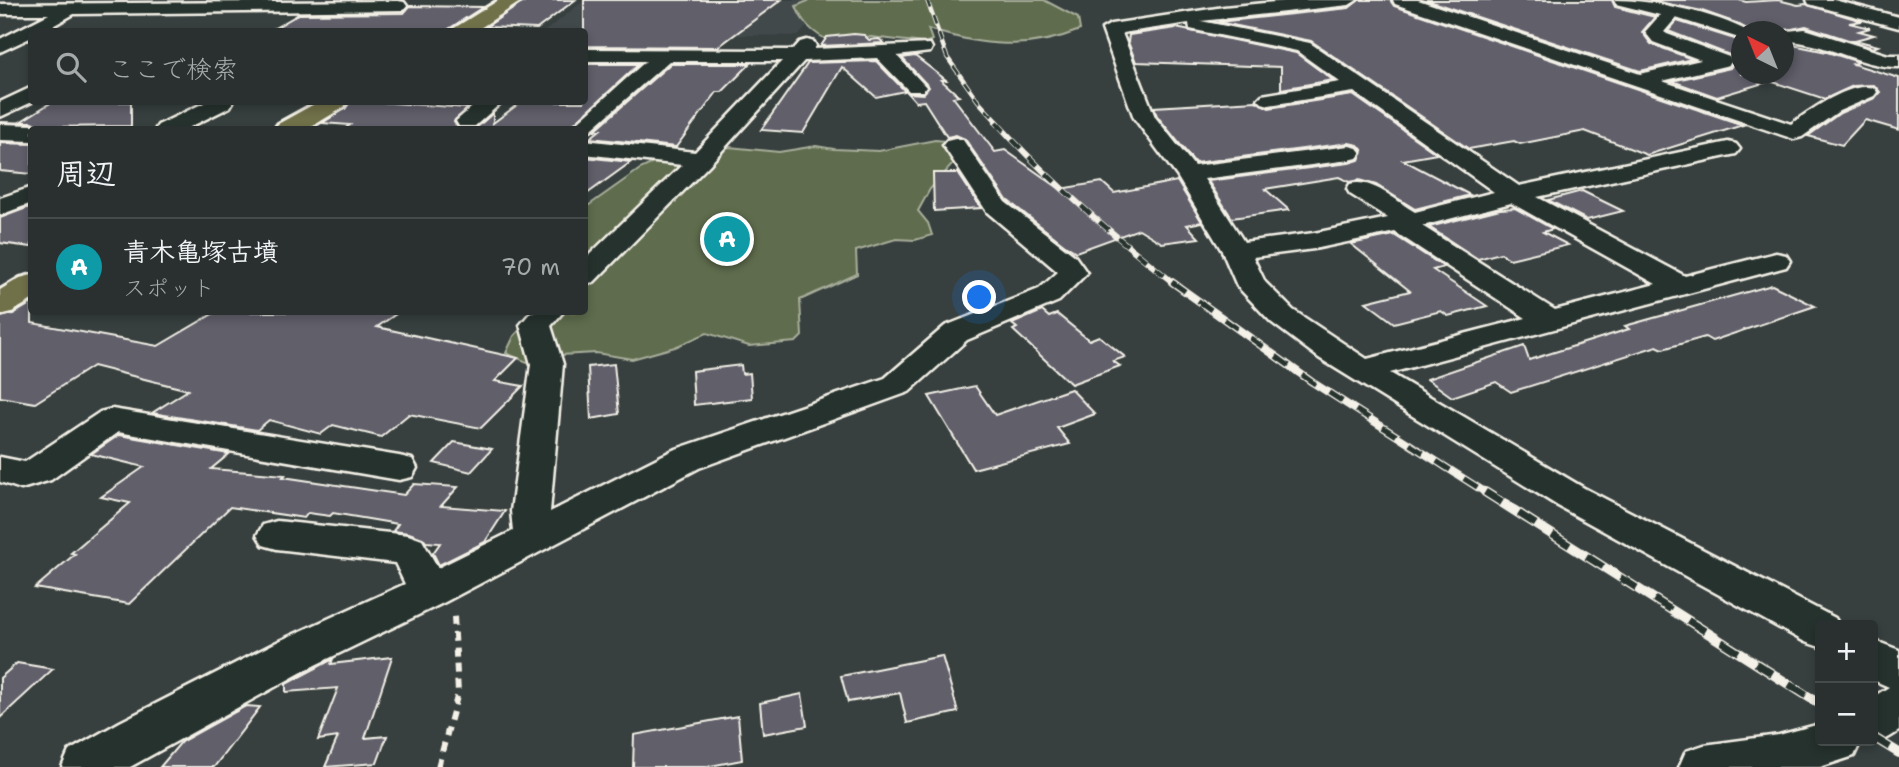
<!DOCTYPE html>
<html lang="ja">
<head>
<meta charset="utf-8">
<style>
	body { margin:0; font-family:"Shantell Sans","Klee One",sans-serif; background:#313837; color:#f1f3f6 }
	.controls { position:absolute; right:21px; bottom:21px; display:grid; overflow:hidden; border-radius:7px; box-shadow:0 4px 10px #0003 }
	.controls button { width:63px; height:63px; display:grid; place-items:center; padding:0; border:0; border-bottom:2px solid #454b4b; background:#29302f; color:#f1f3f6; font:35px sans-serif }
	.compass { position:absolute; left:1731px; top:21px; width:63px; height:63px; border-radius:50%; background:#29302f; box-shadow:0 4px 10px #0003; rotate:317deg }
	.you { position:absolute; left:980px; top:298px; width:24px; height:24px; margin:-18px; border:5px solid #fff; border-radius:50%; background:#1a73e8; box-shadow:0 0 0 10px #1a73e833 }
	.badge { display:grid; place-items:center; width:46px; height:46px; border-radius:50%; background:#ffd166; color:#fff; font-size:23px; font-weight:700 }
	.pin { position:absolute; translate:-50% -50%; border:4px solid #fff; box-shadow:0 2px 7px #0006 }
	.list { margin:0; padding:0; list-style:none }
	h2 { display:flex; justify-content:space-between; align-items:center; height:91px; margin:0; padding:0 28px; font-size:30px }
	h2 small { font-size:23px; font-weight:400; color:#a5a9aa }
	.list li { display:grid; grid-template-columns:46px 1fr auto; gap:21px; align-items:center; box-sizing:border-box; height:98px; padding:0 28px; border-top:2px solid #454b4b }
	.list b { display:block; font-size:26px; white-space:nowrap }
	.list p { margin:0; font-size:23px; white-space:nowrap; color:#a5a9aa }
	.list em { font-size:23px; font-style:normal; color:#a5a9aa }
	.icon { flex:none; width:38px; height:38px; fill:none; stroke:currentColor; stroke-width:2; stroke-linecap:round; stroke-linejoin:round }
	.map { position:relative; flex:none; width:1899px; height:767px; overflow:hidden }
	.search { position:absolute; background:#29302f; box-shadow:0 4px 10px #0003; left:28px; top:28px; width:560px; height:77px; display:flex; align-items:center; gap:18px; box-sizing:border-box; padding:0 24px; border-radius:7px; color:#a5a9aa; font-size:26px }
	.panel { position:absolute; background:#29302f; box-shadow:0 4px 10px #0003; left:28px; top:126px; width:560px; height:189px; border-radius:7px }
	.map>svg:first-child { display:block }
</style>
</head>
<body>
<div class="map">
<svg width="1899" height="767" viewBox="0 0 1899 767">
	<rect width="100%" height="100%" fill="#37403f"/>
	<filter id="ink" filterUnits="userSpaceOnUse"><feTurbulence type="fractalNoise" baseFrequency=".0143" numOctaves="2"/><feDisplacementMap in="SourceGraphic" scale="14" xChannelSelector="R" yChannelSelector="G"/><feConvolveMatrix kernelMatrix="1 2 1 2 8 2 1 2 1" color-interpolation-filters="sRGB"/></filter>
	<g filter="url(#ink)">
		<path fill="#43494c" d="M585,0H832L798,36L544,32Z"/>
		<g fill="#5e6c4e" stroke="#a9ae9b" stroke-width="2">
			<path d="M810,0H1044L1078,18L1080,30C1028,51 981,46 928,29L932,40L925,43L853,35L830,41C814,34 802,23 796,6Z"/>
			<path d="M935,140L957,142L961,155L930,189L918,211L928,223L932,235L915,240L896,239L856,251L857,274L800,300L802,336L796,342L749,346L707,333L675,347L632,359L596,353L560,355L527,362L506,353L514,336L536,312H584L585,208L640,169L673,154L703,148L729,147L779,152L816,146L834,149L879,151Z"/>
		</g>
		<g fill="#605e6a" stroke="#f4f1e8" stroke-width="2">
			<path d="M525,0H575L537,29L486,27Z"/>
			<path d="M584,0H781L718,47L584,46Z"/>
			<path d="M1359,0H1390L1394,6L1743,125L1647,155L1585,131L1520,144L1514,141L1469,149L1311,41L1218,22L1349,8Z"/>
			<path d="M1426,0H1612L1615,7L1655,17L1642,32L1651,44L1692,59L1640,71Z"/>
			<path d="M1649,0H1739L1746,2L1778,0L1798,5L1806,4L1862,21L1849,23L1870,28L1859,31L1874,35L1855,40L1878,46L1873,48L1806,26L1778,32H1752L1736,23L1702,11Z"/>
			<path d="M410,6L483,7L444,32H268L299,14L404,13Z"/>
			<path d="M1677,21L1741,41V74H1783V43L1827,52L1859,62L1853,64L1899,78V130L1865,120L1842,145L1808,136L1840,113L1875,98L1880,92L1874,85L1853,86L1825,99L1770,81L1717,97L1672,81L1730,68L1735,61L1730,55L1668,31Z"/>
			<path d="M1176,28L1296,53L1333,80L1281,89V67L1136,62L1128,42L1129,35Z"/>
			<path d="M854,34L864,35L869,40L879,39L884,43L821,46L827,37Z"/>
			<path d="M915,56L946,80H941L959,96L953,97L995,152L1005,150L1060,189L1102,182L1114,193L1177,181L1202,222L1187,225L1199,238L1162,243L1139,229L1076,252L1065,245L1007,200L965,139L956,135L947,137L924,101L916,102L908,93L923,94L929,87L902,58Z"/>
			<path d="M876,61L905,91L876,97L842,67L803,133L761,130L808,63Z"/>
			<path d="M584,64H639L567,130H343L350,125L322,123L345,109L350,102H377L468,108L454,122L459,129H475L493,113V123L521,102H584Z"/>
			<path d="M670,64H750L722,92H717L676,147L590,138L600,130H595Z"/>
			<path d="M1353,95L1437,154L1403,160L1470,195L1415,209L1376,185L1359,180L1349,182L1339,177L1265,189L1289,210L1232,218L1208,181L1349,163L1359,160L1363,151L1358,145L1349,143L1195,163L1157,116L1154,107L1256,101L1269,108Z"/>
			<path d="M52,102H131V126L42,127L32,122H20Z"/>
			<path d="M0,143L32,144V174L0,171Z"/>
			<path d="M584,157L631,162L584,196Z"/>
			<path d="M933,173H958L981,208L934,211Z"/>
			<path d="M1582,191L1623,211L1587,220L1548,200Z"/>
			<path d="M32,206V247L0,243V218Z"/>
			<path d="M1515,208L1553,229L1543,232L1568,245L1510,259L1500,253L1478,259L1429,227L1500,209Z"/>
			<path d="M1394,235L1444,267L1433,270L1487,306L1448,316L1441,311L1394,323L1366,302L1410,291L1351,244Z"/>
			<path d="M1772,285L1815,306L1712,341L1705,337L1663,349L1657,346L1511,392L1496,382L1452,397L1427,379L1524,346L1529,360L1629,329L1625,326Z"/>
			<path d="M32,303V323L158,346L216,312H399L377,327L518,358L495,381L523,386L481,428L409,414L381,437L333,425L321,434L269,420L257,430L152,413L188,390L93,366L35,403L0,397V317L13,314Z"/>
			<path d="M1042,311L1049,317L1057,314L1089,340L1099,336L1125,357L1113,361L1120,366L1071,384L1013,330L1017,328L1012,324Z"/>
			<path d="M614,364L619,414L591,419L588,367Z"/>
			<path d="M741,365L742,374L750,373L752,398L694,405L692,371Z"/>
			<path d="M975,386L995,415L1071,389L1095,414L1057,428L1070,444L973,469L929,396Z"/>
			<path d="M119,435L229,454L211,469L285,475L283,477L404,495L414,484L458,487L441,506L505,511L485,542L439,565L433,553L440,543L426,542L423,538L409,533L393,531L398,524L333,513L330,516L308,513L304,518L230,507L129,604L35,588L75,554L71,553L130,503L101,497L144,467L91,454Z"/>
			<path d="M454,442L492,449L471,472L434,463Z"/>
			<path d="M942,656L958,712L907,723L900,693L848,702L841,676Z"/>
			<path d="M392,657L365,738L387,736L377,763L325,767L338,737L318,740L338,688L286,692V684L333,659L331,664Z"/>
			<path d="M17,663L53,669L0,718V678Z"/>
			<path d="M802,694L807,726L763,734L760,703Z"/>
			<path d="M246,706L260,707L214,767H160L181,742Z"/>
			<path d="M738,716L742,760L705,767H633L634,735Z"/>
		</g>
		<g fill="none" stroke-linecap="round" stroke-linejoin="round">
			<g stroke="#f4f1e8" stroke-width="5">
				<g id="street">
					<path d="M1295,0H1357L1349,5L1201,21L1310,43L1519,186L1728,142L1736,144L1740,149L1736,154L1537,197L1685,276L1776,253L1786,255L1790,261L1786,267L1390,373L1584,488L1835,618L1839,625H1820V647L1805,642L1558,506L1319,358L1271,322L1237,286L1222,251L1177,176L1134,118L1102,29L1111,24L1224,7ZM1189,23L1190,29L1297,51L1340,82L1262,95L1258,99L1262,103L1269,105L1354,92L1494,192L1415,212C1396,201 1372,178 1350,184L1347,189L1350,194L1388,218L1314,233L1244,242L1204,179L1349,160L1357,158L1361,153L1357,148L1349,146L1194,166L1155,117L1122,33ZM1511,203L1656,284L1555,310L1422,226ZM1395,232L1526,318L1367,359L1293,310L1265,282L1253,257L1314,249Z"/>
					<path d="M1393,0H1418L1640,74L1701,60L1653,42L1645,32L1660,15L1616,4L1614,0C1652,0 1716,13 1749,32H1742V39L1676,18L1664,32L1667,34L1729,57L1732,61L1729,65L1662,81L1791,124C1811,110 1850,81 1874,88L1877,92L1874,96L1839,111L1802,137L1794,139L1395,4Z"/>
					<path d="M1807,0H1834L1899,17V28L1809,4Z"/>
					<path d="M398,1L404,2L407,6L404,10L74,14L42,32H32V37L0,52V39L49,14H0V4Z"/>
					<path d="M1805,29L1888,55H1899V67C1859,67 1825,41 1784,41V32H1780Z"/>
					<path d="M807,40L814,42L816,46L814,49L930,44L932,48L930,52L897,56L926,87L923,91H909L877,58L804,61L709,165L594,282L584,284V260L682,165L584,154V140L695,152L782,61H669L584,136V130H569L646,61H584V49L793,50L800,42Z"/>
					<path d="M32,87V102L0,117V102Z"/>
					<path d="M206,102H233L230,107L184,130H155L158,125Z"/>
					<path d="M478,102H502L475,126H459L456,121Z"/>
					<path d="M955,138L963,140L1005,202L1075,256L1087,273L1059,301L967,340L909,392L699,468L445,602L311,667L130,767H62L69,751L120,722L279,641L405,584L395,563L277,549L263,545L257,535L263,525L277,521L408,535L422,540L438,568L513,531L511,511L531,364L520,325L531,312H563L551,326L563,364L550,512L673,450L885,378L945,326L1039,289L1058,272L987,212L943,145L947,140Z"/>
					<path d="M32,187V203L0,215V198Z"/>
					<path d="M112,409L399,456L412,459L417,468L412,477L399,480L118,432L51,480L21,489L0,482V457L25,462L100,412Z"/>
					<path d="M1873,640L1899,650V731C1889,738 1878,745 1865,741H1873V697L1889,687L1873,680Z"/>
					<path d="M1820,724V741H1861L1854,756L1820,767H1679L1686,751L1704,745L1779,735Z"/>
				</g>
			</g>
			<g stroke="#f4f1e8" stroke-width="6">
				<path id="secondary" d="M0,124L32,125L43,130H32V141L0,140Z"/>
			</g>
			<g stroke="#f4f1e8" stroke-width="6">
				<g id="highway">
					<path d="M499,0H523L474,32H448Z"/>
					<path d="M318,102H347L344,107L306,130H274L278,124Z"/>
					<path d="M32,275V300L12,312L0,315V290L20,278Z"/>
				</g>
			</g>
			<path stroke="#f4f1e8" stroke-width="6" stroke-dasharray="9 7" stroke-linecap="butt" d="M438,767L458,693L454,616"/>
			<use href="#street" fill="#26332d" fill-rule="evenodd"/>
			<use href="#secondary" fill="#26332d" fill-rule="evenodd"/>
			<use href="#highway" fill="#70704a" fill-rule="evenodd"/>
			<g stroke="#f4f1e8" stroke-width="4.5">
				<path id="rail-far3" d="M927,0L947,57L978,101L998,123"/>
			</g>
			<g stroke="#f4f1e8" stroke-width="6">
				<path id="rail-far2" d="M996,122C1050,182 1112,234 1175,284"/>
			</g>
			<g stroke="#f4f1e8" stroke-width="8">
				<path id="rail-far1" d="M1172,282L1312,382L1488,494"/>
			</g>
			<g stroke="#f4f1e8" stroke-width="10">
				<g id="rail">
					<path d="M1485,492L1820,704"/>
					<path d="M1873,737L1899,753"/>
				</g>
			</g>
			<use href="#rail-far3" stroke="#26332d" stroke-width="2.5" stroke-dasharray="9" stroke-linecap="butt"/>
			<use href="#rail-far2" stroke="#26332d" stroke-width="4.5" stroke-dasharray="12" stroke-linecap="butt"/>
			<use href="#rail-far1" stroke="#26332d" stroke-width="5" stroke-dasharray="16" stroke-linecap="butt"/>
			<use href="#rail" stroke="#26332d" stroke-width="7" stroke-dasharray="20" stroke-linecap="butt"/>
		</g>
	</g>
</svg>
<div class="controls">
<button>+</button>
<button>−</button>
</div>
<svg class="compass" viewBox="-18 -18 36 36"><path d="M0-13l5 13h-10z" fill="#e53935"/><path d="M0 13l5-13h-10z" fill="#a5a9aa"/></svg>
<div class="you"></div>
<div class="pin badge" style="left:727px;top:239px;background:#0f9aa8">A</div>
<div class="search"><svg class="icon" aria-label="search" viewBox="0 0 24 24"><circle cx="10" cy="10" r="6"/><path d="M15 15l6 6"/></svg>ここで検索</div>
<section class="panel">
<h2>周辺<small></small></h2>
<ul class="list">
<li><span class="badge" style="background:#0f9aa8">A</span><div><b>青木亀塚古墳</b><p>スポット</p></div><em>70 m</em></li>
</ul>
</section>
</div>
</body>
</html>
